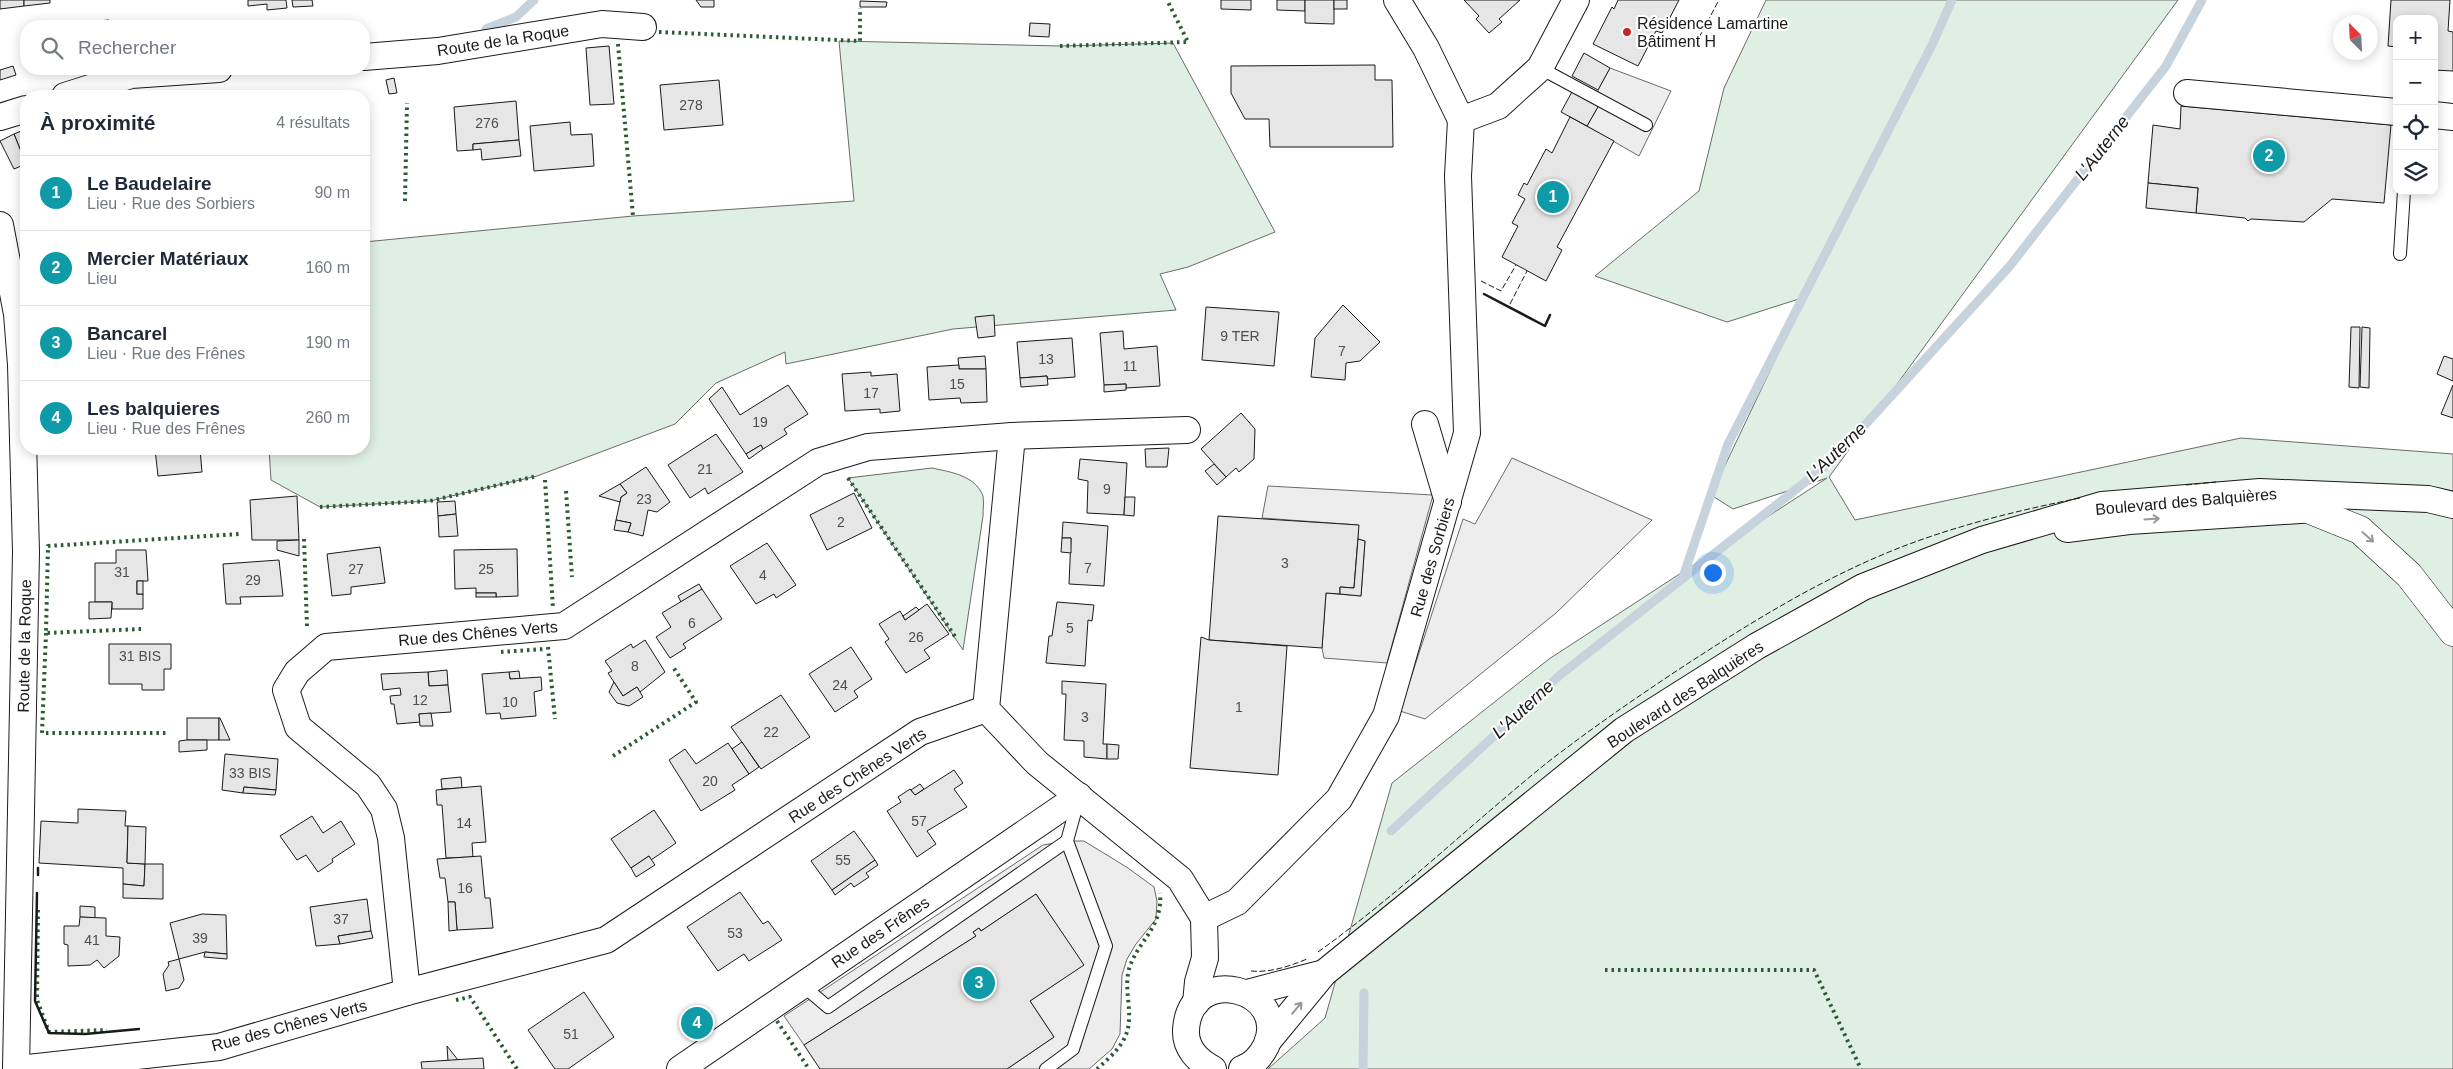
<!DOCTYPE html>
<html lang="fr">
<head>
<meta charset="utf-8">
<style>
	body { margin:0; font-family:Helvetica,sans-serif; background:#f6f6f7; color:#1f2937 }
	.controls { position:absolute; right:15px; top:15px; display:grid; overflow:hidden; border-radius:10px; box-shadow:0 2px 12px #0003 }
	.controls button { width:45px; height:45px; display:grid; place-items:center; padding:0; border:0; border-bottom:1px solid #e0e1e3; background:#fff; color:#1f2937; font:25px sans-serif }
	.compass { position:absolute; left:2333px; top:15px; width:45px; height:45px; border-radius:50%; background:#fff; box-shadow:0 2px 12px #0003; rotate:336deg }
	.you { position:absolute; left:1712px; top:572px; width:18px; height:18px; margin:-12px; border:4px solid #fff; border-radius:50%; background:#1a73e8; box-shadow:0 0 0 8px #1a73e833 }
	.badge { display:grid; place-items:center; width:32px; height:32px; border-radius:50%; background:#c62828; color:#fff; font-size:16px; font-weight:700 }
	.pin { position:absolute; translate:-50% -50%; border:2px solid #fff; box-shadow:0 1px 5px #0006 }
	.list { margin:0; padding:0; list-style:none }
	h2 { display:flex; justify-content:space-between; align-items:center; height:65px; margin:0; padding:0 20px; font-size:21px }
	h2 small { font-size:16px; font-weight:400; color:#747a83 }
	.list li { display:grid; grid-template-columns:32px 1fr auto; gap:15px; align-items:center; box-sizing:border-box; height:75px; padding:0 20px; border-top:1px solid #e0e1e3 }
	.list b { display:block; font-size:19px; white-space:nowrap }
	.list p { margin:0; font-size:16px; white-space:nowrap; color:#747a83 }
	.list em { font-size:16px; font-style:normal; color:#747a83 }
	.icon { flex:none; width:28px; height:28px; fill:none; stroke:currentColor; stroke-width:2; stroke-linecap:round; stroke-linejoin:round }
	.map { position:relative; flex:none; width:2453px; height:1069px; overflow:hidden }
	.search { position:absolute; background:#fff; box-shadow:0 2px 12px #0003; left:20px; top:20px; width:350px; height:55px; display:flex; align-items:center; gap:12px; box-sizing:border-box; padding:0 18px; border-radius:20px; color:#747a83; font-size:19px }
	.panel { position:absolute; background:#fff; box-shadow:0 2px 12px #0003; left:20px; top:90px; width:350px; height:365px; border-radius:20px }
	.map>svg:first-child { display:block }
</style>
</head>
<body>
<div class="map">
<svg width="2453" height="1069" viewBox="0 0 2453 1069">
	<rect width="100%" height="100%" fill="#fff"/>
	<g fill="#e0efe3" stroke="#6a6a6a">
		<path d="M1766,0H2178L1829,477L1855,520L2241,438L2453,454V1069H1268L1325,1018L1392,783L1549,659L1827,478L1733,509L1711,495L1805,297L1727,322L1595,276L1699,191L1724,88Z"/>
		<path d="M839,41L1060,46L1173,43L1275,232L1188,267L1160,274L1176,310L953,329L786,364L785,352L716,383L675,424L537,476L430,501L320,507L271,480L269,449H364V242L633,216L854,201Z"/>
		<path d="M932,468C950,472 975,475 983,496C984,501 983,511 983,516L963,650L848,478Z"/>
	</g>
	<g fill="#ededed" stroke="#6a6a6a">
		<path d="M1610,68L1671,91L1639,156L1587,126L1599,105L1598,90Z"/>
		<path d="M1512,458L1652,520L1556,613L1425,719L1400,711L1463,519L1475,524Z"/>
		<path d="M1268,486L1433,495L1387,663L1324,658L1322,648L1326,593L1361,596L1365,541L1358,539V525L1262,518Z"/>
		<path d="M1067,841H1084L1128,868L1154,887L1157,901L1156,919L1136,944L1127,959L1122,975L1120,1034L1112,1049L1089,1069H1007L1054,1037L1030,1001L1083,965L1036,894L981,931L979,928L973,932L976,936L804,1045L784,1016L1043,845Z"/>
	</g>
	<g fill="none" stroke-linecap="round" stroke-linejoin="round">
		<g stroke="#c6d2dc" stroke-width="9">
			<path d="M486,29L516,17L534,0"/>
			<path d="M1683,577L1728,444L1932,45L1952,0"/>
			<path d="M1391,831L1560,675L1832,461L2009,267L2166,66L2202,0"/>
			<path d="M1363,1069L1364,993"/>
		</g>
	</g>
	<g fill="#e6e6e6" stroke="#1a1a1a">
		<path d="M0,0H24V6L0,9Z"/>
		<path d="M24,0H50V3L24,6Z"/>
		<path d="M248,0H286L287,8L267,10V4L248,6Z"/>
		<path d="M292,0H312L313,6L293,7Z"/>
		<path d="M696,0H714V7H701Z"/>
		<path d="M1221,0H1251V10L1221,9Z"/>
		<path d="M1277,0H1305V11L1277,10Z"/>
		<path d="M1305,0H1334V24L1305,23Z"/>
		<rect x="1334" y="0" width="13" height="9"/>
		<path d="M1464,0H1520L1499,19L1502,22L1489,33L1476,19L1479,16Z"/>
		<path d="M1618,0H1679L1662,33L1656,31L1638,66L1593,44L1612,7L1614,9Z"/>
		<path d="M2391,0H2450L2448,31L2453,32V71L2434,70V19H2397V47L2388,46Z"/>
		<path d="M860,1L887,2L886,7H860Z"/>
		<path d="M109,20V26H66L65,24Z"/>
		<path d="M1030,23L1050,24L1049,37L1029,36Z"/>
		<path d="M609,46L614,104L590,105L586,48Z"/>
		<path d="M1584,53L1610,68L1598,90L1572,76Z"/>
		<path d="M1375,65V80H1392L1393,147H1270L1269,119H1245L1231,93V66Z"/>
		<path d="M13,66L16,75L0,80V70Z"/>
		<path d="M394,78L397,93L389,94L386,80Z"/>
		<path d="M719,80L723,125L664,130L660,85Z"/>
		<path d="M1573,90L1599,105L1587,126L1561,112Z"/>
		<path d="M516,101L519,140L473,144V150L457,151L454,107Z"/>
		<path d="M2181,106L2391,125L2384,203L2332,199L2304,222L2251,219L2248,221L2245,218L2196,213L2198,188L2148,183L2153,125L2180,129Z"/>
		<path d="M1570,117L1614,141L1557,247L1562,250L1546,281L1502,257L1518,226L1512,223L1525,199L1518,195L1524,183L1527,185L1546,149L1552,153Z"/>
		<path d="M570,122L571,135L592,134L594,166L534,171L530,126Z"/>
		<path d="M26,129V164L14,134Z"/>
		<path d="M14,134L26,164L14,169L0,141Z"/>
		<path d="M519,140L521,156L482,160L481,149L473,150V144Z"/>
		<path d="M2148,183L2198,188L2196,213L2146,208Z"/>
		<path d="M1343,305L1380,342L1360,361L1346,363L1345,380L1311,377L1315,338Z"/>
		<path d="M1206,307L1279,312L1274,366L1202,360Z"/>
		<path d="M994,315L995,336L978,338L975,317Z"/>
		<path d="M2351,327H2360L2359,388L2349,387Z"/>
		<path d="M2362,327L2370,328L2369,388L2360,387Z"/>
		<path d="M1123,331L1124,349L1157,346L1160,386L1126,388V384L1104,385L1100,333Z"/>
		<path d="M1072,338L1075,377L1048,379L1047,376L1020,378L1017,342Z"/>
		<path d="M985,356L986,369H959L958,358Z"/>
		<path d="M2444,356L2453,359V381L2437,374Z"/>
		<path d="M959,365V369H986L987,402L961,403L960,398L929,400L927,367Z"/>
		<path d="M871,372V376L897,374L900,411L880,413V409L845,411L842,374Z"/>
		<path d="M1047,376L1048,385L1021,387L1020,378Z"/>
		<path d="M1126,384V390L1104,392V385Z"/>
		<path d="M788,385L808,414L784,429L787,434L763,449L761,445L746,454L709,399L722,387L740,415Z"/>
		<path d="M2453,385V418L2441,414Z"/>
		<path d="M1241,413L1255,429L1254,459L1239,472L1236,468L1226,477L1201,449Z"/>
		<path d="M716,434L743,472L708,494L705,488L690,498L668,465Z"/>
		<path d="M761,445L763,449L749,459L746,454Z"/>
		<path d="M1169,448L1167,467H1146L1145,449Z"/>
		<path d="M155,449H200L202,472L158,476Z"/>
		<path d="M1080,459L1127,463L1124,515L1087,513L1088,481L1078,479Z"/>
		<path d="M1214,464L1226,477L1217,485L1205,471Z"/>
		<path d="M646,467L670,502L657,512L648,510L643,536L628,532L631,523L616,520L621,497L627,493L620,484Z"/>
		<path d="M620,484L627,493L621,497L620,502L599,496Z"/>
		<path d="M854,493L872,528L827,550L810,515Z"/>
		<path d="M297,496L299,540H252L250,500Z"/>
		<path d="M1125,497H1135L1134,516L1124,515Z"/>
		<path d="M455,501L456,514L438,516L437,502Z"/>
		<path d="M456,514L458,536L439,537L438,516Z"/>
		<path d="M1218,516L1359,525L1354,588L1340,587V594L1326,593L1322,648L1209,640Z"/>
		<path d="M616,520L631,523L628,532L614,530Z"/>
		<path d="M1063,522L1108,526L1104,586L1069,584L1071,538H1062Z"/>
		<path d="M1062,538H1071V553L1061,552Z"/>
		<path d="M1358,539L1365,541L1361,596L1340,594V587L1354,588Z"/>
		<path d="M299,540V556L277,550V541Z"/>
		<path d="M767,543L796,585L776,598L774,594L756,604L730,566Z"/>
		<path d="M380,547L385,583L351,587V594L332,596L327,554Z"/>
		<path d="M517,549L518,596L496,597V593H476V588L455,589L454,550Z"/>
		<path d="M116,550H146L148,581H137V594H143V609H112V602H95V563H116Z"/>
		<path d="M279,560L283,596L240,597L241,604H226L223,564Z"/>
		<rect x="137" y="581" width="6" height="13"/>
		<path d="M699,584L702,589L681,602L678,596Z"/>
		<path d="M702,589L722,619L683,644L686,648L670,658L656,637L671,627L662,613Z"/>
		<rect x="476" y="593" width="20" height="4"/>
		<path d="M89,602H112L111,618L89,619Z"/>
		<path d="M1057,602L1094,605L1092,621L1088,620L1085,666L1046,663L1049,636H1052Z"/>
		<path d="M927,604L949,634L924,650L930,658L906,673L885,642L889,639L879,624L900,611L905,620Z"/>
		<path d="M916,607L919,610L905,620L903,616Z"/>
		<path d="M1201,637L1209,640L1287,646L1278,775L1190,768Z"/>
		<path d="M645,640L665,672L640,692L637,687L623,696L608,673L612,671L605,661L631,644L633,648Z"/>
		<path d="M109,644H171V669H164V690H142V684H109Z"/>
		<path d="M851,647L872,679L854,691L858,697L835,712L809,674Z"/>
		<path d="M447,670L448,685L429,686L428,672Z"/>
		<path d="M519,671L520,679H510L509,672Z"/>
		<path d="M428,672L429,686L448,685L451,712L419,714L420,722L397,724L394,704H391L390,696L401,695L400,688L383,690L381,674Z"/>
		<path d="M509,672L510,679L541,677L542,690L534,692L536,716L501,719L500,713L486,714L482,674Z"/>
		<path d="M1062,681L1106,684L1103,744H1107V759L1084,757V741L1064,740L1066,694H1062Z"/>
		<path d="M614,682L623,696L637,687L643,697L629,706L617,703L609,692Z"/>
		<path d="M781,695L810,737L761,769L731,727Z"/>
		<path d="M431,713L433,726H420L419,714Z"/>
		<rect x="187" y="718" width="32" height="22"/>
		<path d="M219,718H220L230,740H219Z"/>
		<path d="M187,740H207V750L179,752V741Z"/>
		<path d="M742,742L759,767L749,774L732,749Z"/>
		<path d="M728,743L749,774L732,785L735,790L701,811L669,760L685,749L696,764Z"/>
		<path d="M1107,744L1119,745L1118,759H1107Z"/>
		<path d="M225,754L278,759L276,790L244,787L243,793L222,790Z"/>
		<path d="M954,770L963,783L954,789L967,807L927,831L936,844L917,857L887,811L901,802L898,797L910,789L915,795Z"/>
		<path d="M461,777L462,788L442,789L441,779Z"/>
		<path d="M920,784L924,789L915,795L911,790Z"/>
		<path d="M481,786L486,842L472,843L473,857L446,858L442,805H437L436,790Z"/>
		<path d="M244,787L276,790L275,795L243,793Z"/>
		<path d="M78,809L126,811L125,826H128L127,863L145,864L144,886L123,884V868L39,863L41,821L78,823Z"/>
		<path d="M654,810L676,843L651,860L649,856L631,868L611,839Z"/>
		<path d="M312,816L323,833L341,821L355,844L332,859L333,862L318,872L306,855L297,860L280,836Z"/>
		<path d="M128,826L146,827L145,864L127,863Z"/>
		<path d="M854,831L875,860L832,890L811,861Z"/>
		<path d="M481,856L485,898H490L493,928L457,930L455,902H448L445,878H440L437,859Z"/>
		<path d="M649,856L655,865L636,877L631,868Z"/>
		<path d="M875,860L878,865L866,873L869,877L854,887L851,883L835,895L832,890Z"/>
		<path d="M145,864H163V899L123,898V884L144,886Z"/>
		<path d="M740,892L763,924L768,921L782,940L749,961L744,954L718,971L687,927Z"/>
		<path d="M1036,894L1084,965L1030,1001L1054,1037L1007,1069H820L804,1045L976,936L973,932L979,928L981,931Z"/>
		<path d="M367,899L371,931L338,936L340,944L316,946L310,907Z"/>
		<path d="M448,902H455L457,930L449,931Z"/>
		<path d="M80,906L95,907V918L80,917Z"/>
		<path d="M202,914L226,915L227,954L205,952L179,959L170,923Z"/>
		<path d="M80,917L106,918V936L120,937L119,956L104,968L97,960L90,965L68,966V945L64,944V926H79Z"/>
		<path d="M371,931L373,938L340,944L338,936Z"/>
		<path d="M205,952L227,954V959L204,957Z"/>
		<path d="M179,959L184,980L179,988L166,991L163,974L169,965L168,962Z"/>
		<path d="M584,992L614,1037L568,1069H555L528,1030Z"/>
		<path d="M700,1016L705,1024L695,1030L690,1023Z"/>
		<path d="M447,1046L458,1060L448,1061Z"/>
		<path d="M483,1058L484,1069H422L421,1062Z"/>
	</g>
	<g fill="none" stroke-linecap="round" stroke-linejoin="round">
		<g stroke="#1a1a1a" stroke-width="14">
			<g id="service">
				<path d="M1540,68L1646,125"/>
				<path d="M2400,254L2404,191"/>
				<path d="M802,985L828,1007L1067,841"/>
				<path d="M1046,1069L1073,1049L1106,946L1067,841L1078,801"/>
			</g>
		</g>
		<g stroke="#1a1a1a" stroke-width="28">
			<g id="minor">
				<path d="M364,57L438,51L602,24L643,27"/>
				<path d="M2187,93L2397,112"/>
				<path d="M65,96L131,75L219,69"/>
				<path d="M2434,115L2453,117"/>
				<path d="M0,117L26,109"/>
				<path d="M1461,120L1498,106L1540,68L1576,0"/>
				<path d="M0,225L17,314L21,365L26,552L16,1069"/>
				<path d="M1425,424L1448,502"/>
				<path d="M1012,436L986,709L1037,763L1180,879L1204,918L1205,958L1198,982L1196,1003"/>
				<path d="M2067,529L2129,521L2315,509"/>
				<path d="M1204,918L1237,902L1339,799L1386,716L1467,433L1458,176L1461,120L1426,48L1397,0"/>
				<path d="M407,992L391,838L384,809L368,785L298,727L286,690L297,672L326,647L564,626L818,462L868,447L1012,436L1187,430"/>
				<path d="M1247,993L1324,973"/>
				<path d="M1268,1041L1324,973L1624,730L1757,646L1863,587L1982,540L2102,505L2260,492L2428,499L2453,505"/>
				<path d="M19,1069L219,1047L407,992L606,940L920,732L986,709"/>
				<path d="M680,1069L1079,796"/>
				<path d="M1213,1069C1198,1061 1185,1048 1186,1030C1190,961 1292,989 1266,1046C1261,1056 1253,1065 1242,1069"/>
			</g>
		</g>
		<g stroke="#1a1a1a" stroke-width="29">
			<path id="trunk" d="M2308,509L2360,530L2409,575L2453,632"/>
		</g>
		<use href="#service" stroke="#fff" stroke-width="12"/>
		<use href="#minor" stroke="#fff" stroke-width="26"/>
		<use href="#trunk" stroke="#fff" stroke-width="28"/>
		<g stroke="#2b5a34" stroke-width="4" stroke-dasharray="2.5 4" stroke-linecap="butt">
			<path d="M659,32L860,41V8"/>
			<path d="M618,44L633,216"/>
			<path d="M1060,46L1188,42L1167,0"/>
			<path d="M405,201L407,103"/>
			<path d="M848,478L956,638"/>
			<path d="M545,480L553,608"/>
			<path d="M566,491L572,577"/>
			<path d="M320,507L430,501L537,476"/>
			<path d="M304,539L307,626"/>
			<path d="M141,629L46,633L48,546L240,534"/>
			<path d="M46,633L42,733H169"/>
			<path d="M548,647L555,719"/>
			<path d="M501,652L545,649"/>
			<path d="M613,756L696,702L673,667"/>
			<path d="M38,910L37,1000L49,1032L107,1030"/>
			<path d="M1605,970H1814L1861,1069"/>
			<path d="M456,1000L470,997L517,1069"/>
			<path d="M777,1021L809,1069"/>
			<path d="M1097,1069C1107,1060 1119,1050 1125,1037C1135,1015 1123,992 1129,969C1138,940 1163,928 1160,893"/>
		</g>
		<g stroke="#1a1a1a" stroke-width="1" stroke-dasharray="6 2.5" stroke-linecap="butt">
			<path d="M1695,45L1719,0"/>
			<path d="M1481,281L1501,291L1516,265"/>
			<path d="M1510,304L1527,271"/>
			<path d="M2186,485L2216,482"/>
			<path d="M1318,952C1399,894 1470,825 1548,762C1592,728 1637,697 1684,666C1750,623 1816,582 1889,552C1950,527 2015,511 2080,498"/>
			<path d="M1251,971C1270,973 1290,966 1307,959"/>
		</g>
		<g stroke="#1a1a1a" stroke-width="2.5">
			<path d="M1484,294L1545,326L1550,315"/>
			<path d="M38,875V868"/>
			<path d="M37,893L35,1001L49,1033L85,1034L139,1029"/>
		</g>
	</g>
	<defs><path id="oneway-shaft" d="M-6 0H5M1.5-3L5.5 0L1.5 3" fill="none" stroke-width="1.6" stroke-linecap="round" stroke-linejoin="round" transform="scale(1.25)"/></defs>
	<g stroke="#989898">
		<use href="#oneway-shaft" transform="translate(2152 519) rotate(-4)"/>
		<use href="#oneway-shaft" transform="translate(2368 537) rotate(42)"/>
		<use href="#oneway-shaft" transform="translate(1297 1008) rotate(-50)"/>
	</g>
	<circle fill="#c62828" stroke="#fff" stroke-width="2" cx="1627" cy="32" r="5"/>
	<g text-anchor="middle" stroke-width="4" stroke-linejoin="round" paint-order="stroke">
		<g font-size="14" fill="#4d4d4d">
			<text x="691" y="110">278</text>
			<text x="487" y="128">276</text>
			<text x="1240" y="341">9 TER</text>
			<text x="1342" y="356">7</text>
			<text x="1046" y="364">13</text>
			<text x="1130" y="371">11</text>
			<text x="957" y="389">15</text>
			<text x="871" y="398">17</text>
			<text x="760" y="427">19</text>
			<text x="705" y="474">21</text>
			<text x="1107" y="494">9</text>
			<text x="644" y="504">23</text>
			<text x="841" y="527">2</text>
			<text x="1285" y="568">3</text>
			<text x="1088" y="573">7</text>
			<text x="356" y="574">27</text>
			<text x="486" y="574">25</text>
			<text x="122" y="577">31</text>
			<text x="763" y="580">4</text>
			<text x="253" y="585">29</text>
			<text x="692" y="628">6</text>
			<text x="1070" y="633">5</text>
			<text x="916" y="642">26</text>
			<text x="140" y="661">31 BIS</text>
			<text x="635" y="671">8</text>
			<text x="840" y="690">24</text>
			<text x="420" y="705">12</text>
			<text x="510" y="707">10</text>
			<text x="1239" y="712">1</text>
			<text x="1085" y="722">3</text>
			<text x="771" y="737">22</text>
			<text x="250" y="778">33 BIS</text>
			<text x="710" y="786">20</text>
			<text x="919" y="826">57</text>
			<text x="464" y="828">14</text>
			<text x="843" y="865">55</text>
			<text x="465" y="893">16</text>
			<text x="341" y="924">37</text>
			<text x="735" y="938">53</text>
			<text x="200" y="943">39</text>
			<text x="92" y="945">41</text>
			<text x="571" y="1039">51</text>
		</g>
		<g font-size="16" fill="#1a1a1a" stroke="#fff" text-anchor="start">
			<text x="1637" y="29">Résidence Lamartine<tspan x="1637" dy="18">Bâtiment H</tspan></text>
		</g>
		<g font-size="16" fill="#1a1a1a" stroke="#fff">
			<text transform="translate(503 40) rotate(-9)" y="6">Route de la Roque</text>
			<text transform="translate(2186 501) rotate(-5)" y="6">Boulevard des Balquières</text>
			<text transform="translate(1432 557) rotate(-74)" y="6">Rue des Sorbiers</text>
			<text transform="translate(478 633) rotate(-5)" y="6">Rue des Chênes Verts</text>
			<text transform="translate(24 646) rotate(-89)" y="6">Route de la Roque</text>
			<text transform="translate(1685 694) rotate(-33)" y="6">Boulevard des Balquières</text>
			<text transform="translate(857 775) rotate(-33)" y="6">Rue des Chênes Verts</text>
			<text transform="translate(880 932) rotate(-34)" y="6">Rue des Frênes</text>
			<text transform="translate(289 1025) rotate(-15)" y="6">Rue des Chênes Verts</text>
		</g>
		<g font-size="18" font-style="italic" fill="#1a1a1a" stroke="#fff">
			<text transform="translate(2102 148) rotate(-52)" y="6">L'Auterne</text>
			<text transform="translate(1836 452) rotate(-44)" y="6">L'Auterne</text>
			<text transform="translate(1523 709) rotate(-43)" y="6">L'Auterne</text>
		</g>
	</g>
</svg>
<div class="controls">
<button>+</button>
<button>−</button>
<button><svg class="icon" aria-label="locate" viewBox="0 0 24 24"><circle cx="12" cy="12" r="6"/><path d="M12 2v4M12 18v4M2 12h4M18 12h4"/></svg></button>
<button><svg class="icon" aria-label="layers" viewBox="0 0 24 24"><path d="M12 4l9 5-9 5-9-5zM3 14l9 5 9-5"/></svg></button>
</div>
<svg class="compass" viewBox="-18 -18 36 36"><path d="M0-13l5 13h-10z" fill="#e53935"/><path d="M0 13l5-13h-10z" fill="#747a83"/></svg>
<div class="you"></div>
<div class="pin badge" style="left:1553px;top:197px;background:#0f9aa8">1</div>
<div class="pin badge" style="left:2269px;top:156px;background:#0f9aa8">2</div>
<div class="pin badge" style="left:979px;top:983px;background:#0f9aa8">3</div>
<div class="pin badge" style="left:697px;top:1023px;background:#0f9aa8">4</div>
<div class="search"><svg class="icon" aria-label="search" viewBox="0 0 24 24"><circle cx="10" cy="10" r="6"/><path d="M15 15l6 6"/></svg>Rechercher</div>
<section class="panel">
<h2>À proximité<small>4 résultats</small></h2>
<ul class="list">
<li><span class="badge" style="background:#0f9aa8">1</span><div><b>Le Baudelaire</b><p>Lieu · Rue des Sorbiers</p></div><em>90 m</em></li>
<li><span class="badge" style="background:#0f9aa8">2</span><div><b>Mercier Matériaux</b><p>Lieu</p></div><em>160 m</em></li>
<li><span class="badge" style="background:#0f9aa8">3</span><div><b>Bancarel</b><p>Lieu · Rue des Frênes</p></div><em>190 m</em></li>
<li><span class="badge" style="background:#0f9aa8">4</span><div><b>Les balquieres</b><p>Lieu · Rue des Frênes</p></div><em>260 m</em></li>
</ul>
</section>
</div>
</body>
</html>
